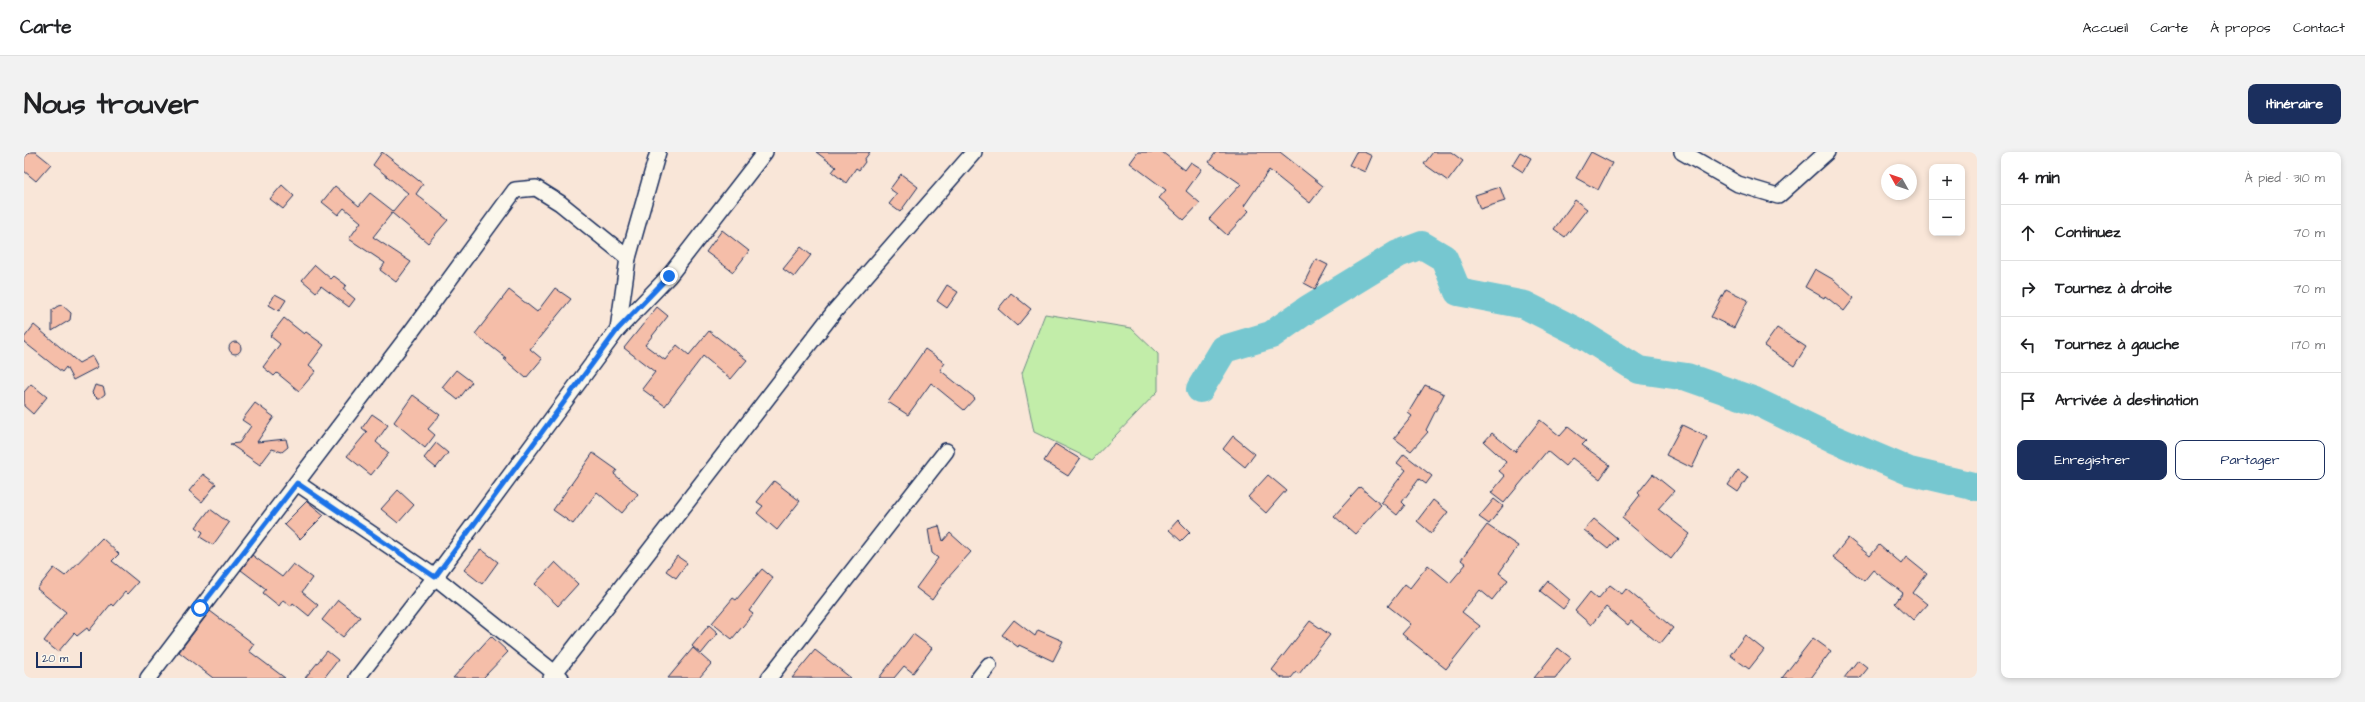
<!DOCTYPE html>
<html lang="fr">
<head>
<meta charset="utf-8">
<style>
	body { margin:0; font-family:"Architects Daughter",sans-serif; background:#f2f2f2; color:#202124 }
	.controls { position:absolute; right:12px; top:12px; display:grid; overflow:hidden; border-radius:8px; box-shadow:0 2px 6px #0003 }
	.controls button { width:36px; height:36px; display:grid; place-items:center; padding:0; border:0; border-bottom:1px solid #e0e0e0; background:#fff; color:#202124; font:20px sans-serif }
	.compass { position:absolute; left:1857px; top:12px; width:36px; height:36px; border-radius:50%; background:#fff; box-shadow:0 2px 6px #0003; rotate:310deg }
	.scale { position:absolute; left:12px; bottom:10px; width:46px; box-sizing:border-box; padding-left:4px; border:2px solid #1b2f5e; border-top:0; font-size:11px; line-height:14px; white-space:nowrap; color:#1b2f5e; -webkit-text-stroke:3px #fbf7ec; paint-order:stroke }
	.stop { position:absolute; width:12px; height:12px; margin:-9px; border:3px solid #1a73e8; border-radius:50%; background:#fff }
	.stop.end { background:#1a73e8; border-color:#fff; box-shadow:0 1px 4px #0008 }
	.list { margin:0; padding:0; list-style:none }
	h2 { display:flex; justify-content:space-between; align-items:center; height:52px; margin:0; padding:0 16px; font-size:17px }
	h2 small { font-size:13px; font-weight:400; color:#757577 }
	.list li { display:grid; grid-template-columns:26px 1fr auto; gap:12px; align-items:center; box-sizing:border-box; height:56px; padding:0 16px; border-top:1px solid #e0e0e0 }
	.list b { display:block; font-size:15px; white-space:nowrap }
	.list em { font-size:13px; font-style:normal; color:#757577 }
	.actions { display:flex; gap:8px; padding:12px 16px }
	.actions a { flex:1; padding:9px 0; border:1px solid #1b2f5e; border-radius:8px; text-align:center; font-size:14px; color:#1b2f5e }
	.actions .main { background:#1b2f5e; color:#fff }
	.icon { flex:none; width:22px; height:22px; fill:none; stroke:currentColor; stroke-width:2; stroke-linecap:round; stroke-linejoin:round }
	.map { position:relative; flex:none; width:1953px; height:526px; overflow:hidden; border-radius:8px }
	header { display:flex; align-items:center; gap:24px; box-sizing:border-box; height:56px; padding:0 20px; background:#fff; border-bottom:1px solid #e0e0e0 }
	header strong { font-size:19px }
	nav { display:flex; gap:22px; margin-inline-start:auto; font-size:14px }
	.intro { display:flex; align-items:center; justify-content:space-between; box-sizing:border-box; height:96px; padding:0 24px }
	h1 { margin:0; font-size:28px }
	.button { padding:10px 18px; border-radius:8px; background:#1b2f5e; color:#fff; font-size:14px; font-weight:700 }
	main { display:flex; gap:24px; padding:0 24px }
	aside { flex:1; background:#fff; border-radius:8px; box-shadow:0 2px 6px #0003 }
	.map>svg:first-child { display:block }
</style>
</head>
<body>
<header>
<strong>Carte</strong>
<nav><a>Accueil</a><a>Carte</a><a>À propos</a><a>Contact</a></nav>
</header>
<div class="intro"><h1>Nous trouver</h1><a class="button">Itinéraire</a></div>
<main>
<div class="map">
<svg width="1953" height="526" viewBox="0 0 1953 526">
	<rect width="100%" height="100%" fill="#f9e6d8"/>
	<filter id="ink" filterUnits="userSpaceOnUse"><feTurbulence type="fractalNoise" baseFrequency=".025" numOctaves="2"/><feDisplacementMap in="SourceGraphic" scale="8" xChannelSelector="R" yChannelSelector="G"/><feConvolveMatrix kernelMatrix="1 2 1 2 8 2 1 2 1" color-interpolation-filters="sRGB"/></filter>
	<g filter="url(#ink)">
		<path fill="#c2eda9" stroke="#6e8e84" d="M1021,162L1107,176L1134,202V239L1068,308L1010,280L998,221Z"/>
		<g fill="none" stroke-linecap="round" stroke-linejoin="round">
			<path stroke="#76c7d0" stroke-width="28" d="M1176,237L1200,197L1247,183L1284,157L1374,102L1398,93L1420,106L1434,140L1501,153L1556,181L1615,218L1663,225L1731,249L1810,287L1885,319L1953,335"/>
		</g>
		<g fill="#f5bea9" stroke="#1b2f5e">
			<path d="M6,0H12L27,12L12,29L0,19V6Z"/>
			<path d="M358,0L399,32L392,42L424,68L404,91L368,61L349,85L387,110L372,130L356,118L361,111L325,87L337,70L320,56L314,63L298,50L311,34L335,54L346,41L369,59L384,41L349,13Z"/>
			<path d="M792,0H846L840,8L841,10L835,18L832,16L822,31L808,20L812,15Z"/>
			<path d="M1114,0H1138L1161,18L1167,10L1178,17L1162,39L1176,51L1160,68L1135,46L1142,38L1106,11Z"/>
			<path d="M1192,0H1256L1299,34L1286,51L1245,18L1220,54L1225,59L1203,83L1185,67L1217,32L1185,10Z"/>
			<path d="M1332,0H1340L1348,4L1341,20L1325,13Z"/>
			<path d="M1409,0H1427L1439,9L1424,29L1400,12Z"/>
			<path d="M1496,0L1507,6L1499,20L1488,13Z"/>
			<path d="M1567,0L1588,11L1574,38L1552,26Z"/>
			<path d="M877,22L894,35L876,60L865,52L873,42L866,37Z"/>
			<path d="M258,33L270,44L259,57L246,47Z"/>
			<path d="M1476,35L1481,49L1456,57L1451,43Z"/>
			<path d="M1551,48L1563,57L1541,85L1530,77Z"/>
			<path d="M698,78L725,99L709,120L682,100Z"/>
			<path d="M777,95L787,103L770,125L759,117Z"/>
			<path d="M1292,107L1304,113L1291,137L1280,131Z"/>
			<path d="M291,113L307,127L310,124L322,133L319,137L331,147L325,155L297,134L292,140L278,128Z"/>
			<path d="M1791,117L1810,128L1830,146L1820,159L1801,144L1800,146L1781,135Z"/>
			<path d="M923,133L934,140L923,156L913,149Z"/>
			<path d="M531,136L547,147L506,197L518,207L502,226L480,207L482,206L451,182L485,138L513,160Z"/>
			<path d="M1702,137L1724,148L1710,176L1687,165Z"/>
			<path d="M987,141L1007,157L993,174L974,157Z"/>
			<path d="M251,142L262,148L255,159L245,153Z"/>
			<path d="M38,153L47,161L46,168L28,179V158L34,154Z"/>
			<path d="M633,155L644,164L621,193L641,208L653,193L665,203L685,179L723,208L707,227L679,204L641,254L618,237L631,220L600,196Z"/>
			<path d="M260,166L280,182L282,180L300,193L285,213L292,219L275,239L253,221L250,224L239,215L256,192L246,184Z"/>
			<path d="M10,173L55,211L68,204L74,215L49,228L42,215L38,220L0,190V186Z"/>
			<path d="M1753,176L1782,195L1770,214L1740,194Z"/>
			<circle cx="211" cy="196" r="6"/>
			<path d="M901,197L921,211L916,218L951,246L940,258L907,231L884,263L864,250Z"/>
			<path d="M432,218L448,230L434,248L418,235Z"/>
			<path d="M7,232L23,245L9,262L0,254V240Z"/>
			<path d="M71,233L79,235L80,238L81,242L76,246H73L68,241Z"/>
			<path d="M1401,233L1420,242L1402,278L1404,280L1387,299L1370,286L1388,264L1384,261Z"/>
			<path d="M389,243L416,263L404,277L411,283L401,296L370,270Z"/>
			<path d="M231,251L250,265L233,290L262,287L264,295L258,300L248,297L236,313L206,292L215,291L227,274L218,268Z"/>
			<path d="M348,262L364,273L352,290L365,301L347,323L323,304L343,280L338,276Z"/>
			<path d="M1516,268L1536,284L1544,275L1562,289L1558,293L1586,313L1576,327L1548,306L1541,314L1523,299L1480,351L1467,341L1481,324L1475,319L1482,310L1460,290L1468,281L1491,300Z"/>
			<path d="M1658,273L1683,285L1668,316L1642,303Z"/>
			<path d="M1209,284L1231,302L1221,315L1199,297Z"/>
			<path d="M412,291L424,301L412,316L400,306Z"/>
			<path d="M1031,292L1056,307L1044,324L1020,309Z"/>
			<path d="M569,301L593,318L590,322L614,342L598,361L573,340L549,372L529,358Z"/>
			<path d="M1380,302L1408,324L1402,332L1395,327L1378,350L1381,353L1373,363L1357,350L1382,318L1373,311Z"/>
			<path d="M1714,318L1724,325L1714,340L1704,333Z"/>
			<path d="M179,322L192,332L178,350L165,339Z"/>
			<path d="M1629,322L1650,339L1634,357L1666,382L1647,407L1598,366L1616,343L1614,341Z"/>
			<path d="M1244,323L1262,338L1242,361L1224,345Z"/>
			<path d="M750,329L776,349L753,378L733,361L739,354L733,350Z"/>
			<path d="M1336,335L1357,353L1331,382L1310,364Z"/>
			<path d="M374,338L390,353L374,371L357,357Z"/>
			<path d="M1470,347L1479,354L1465,372L1455,365Z"/>
			<path d="M1409,348L1424,360L1407,381L1393,369Z"/>
			<path d="M283,349L300,363L276,387L260,372Z"/>
			<path d="M186,357L205,371L189,393L176,385L179,380L172,375Z"/>
			<path d="M1570,367L1593,386L1584,397L1560,378Z"/>
			<path d="M1154,368L1166,380L1157,389L1145,378Z"/>
			<path d="M1463,373L1494,394L1475,421L1484,428L1468,448L1456,438L1438,460L1456,474L1422,517L1378,482L1387,472L1364,454L1381,432L1386,436L1404,413L1426,431L1442,412L1437,408Z"/>
			<path d="M915,374L919,389L926,381L947,400L922,428L908,448L892,436L914,406L908,401L904,377Z"/>
			<path d="M78,386L95,402L88,409L114,430L103,442L101,440L89,454L87,452L65,479L63,476L53,484L50,481L34,500L20,489L42,460L13,437L30,416L41,424Z"/>
			<path d="M1824,386L1846,404L1855,393L1877,412L1882,405L1903,422L1889,441L1903,452L1889,468L1871,451L1879,441L1849,418L1840,429L1809,405Z"/>
			<path d="M457,397L474,410L458,432L440,418Z"/>
			<path d="M228,403L258,425L269,412L288,426L278,440L294,453L285,464L269,451L267,454L259,448L255,454L239,441L242,437L217,418Z"/>
			<path d="M653,404L663,411L652,426L642,419Z"/>
			<path d="M531,410L554,432L534,454L511,432Z"/>
			<path d="M738,417L749,426L725,459L729,462L708,487L688,471L709,446L712,448Z"/>
			<path d="M1524,429L1546,448L1539,457L1516,439Z"/>
			<path d="M1586,433L1598,442L1602,437L1649,476L1636,492L1607,469L1604,473L1582,455L1567,473L1551,459L1566,440L1574,447Z"/>
			<path d="M314,448L336,465L319,485L298,468Z"/>
			<path d="M186,459L230,492L225,499L261,526H189L155,500Z"/>
			<path d="M990,468L1011,484L1014,478L1039,489L1029,509L995,493L994,495L978,483Z"/>
			<path d="M1286,469L1306,483L1275,522L1272,520L1267,526H1258L1248,518Z"/>
			<path d="M685,473L694,481L677,502L668,494Z"/>
			<path d="M889,482L908,496L889,521L880,514L870,526H855Z"/>
			<path d="M1721,483L1740,498L1725,517L1706,503Z"/>
			<path d="M467,484L484,500L459,526H429Z"/>
			<path d="M1789,486L1807,499L1787,526H1758Z"/>
			<path d="M669,496L687,512L675,526H644Z"/>
			<path d="M1534,496L1547,506L1531,526H1510Z"/>
			<path d="M791,498L827,526H768Z"/>
			<path d="M303,499L314,508L300,526H281Z"/>
			<path d="M1834,508L1844,516L1836,526H1820Z"/>
		</g>
		<g fill="none" stroke-linecap="round" stroke-linejoin="round">
			<g stroke="#1b2f5e" stroke-width="18">
				<g id="street">
					<path d="M1658,0L1714,32L1754,44L1803,0"/>
					<path d="M594,177L604,106L634,0"/>
					<path d="M273,331L411,425L537,526"/>
					<path d="M124,526L387,180L491,38L512,36L536,51L604,106"/>
					<path d="M333,526L411,425L594,177L645,124L741,0"/>
					<path d="M527,526L810,160L950,0"/>
					<path d="M745,526L922,299"/>
					<path d="M955,526L965,513"/>
				</g>
			</g>
			<use href="#street" stroke="#fbf7ec" stroke-width="15"/>
		</g>
	</g>
	<g fill="none" stroke-linecap="round" stroke-linejoin="round" filter="url(#ink)">
		<path stroke="#1a73e8" stroke-width="5" d="M176,456L273,331L411,425L594,177L645,124"/>
	</g>
</svg>
<div class="controls">
<button>+</button>
<button>−</button>
</div>
<svg class="compass" viewBox="-18 -18 36 36"><path d="M0-13l5 13h-10z" fill="#e53935"/><path d="M0 13l5-13h-10z" fill="#757577"/></svg>
<div class="scale">20 m</div>
<div class="stop" style="left:176px;top:456px"></div>
<div class="stop end" style="left:645px;top:124px"></div>
</div>
<aside>
<h2>4 min<small>À pied · 310 m</small></h2>
<ul class="list">
<li><svg class="icon" aria-label="ahead" viewBox="0 0 24 24"><path d="M12 20V5M6 11l6-6 6 6"/></svg><div><b>Continuez</b></div><em>70 m</em></li>
<li><svg class="icon" aria-label="right" viewBox="0 0 24 24"><path d="M7 20v-9h11M14 6l5 5-5 5"/></svg><div><b>Tournez à droite</b></div><em>70 m</em></li>
<li><svg class="icon" aria-label="left" viewBox="0 0 24 24"><path d="M17 20v-9H6M10 6l-5 5 5 5"/></svg><div><b>Tournez à gauche</b></div><em>170 m</em></li>
<li><svg class="icon" aria-label="arrive" viewBox="0 0 24 24"><path d="M6 21V4h12l-3 4 3 4H6"/></svg><div><b>Arrivée à destination</b></div></li>
</ul>
<div class="actions"><a class="main">Enregistrer</a><a>Partager</a></div>
</aside>
</main>
</body>
</html>
